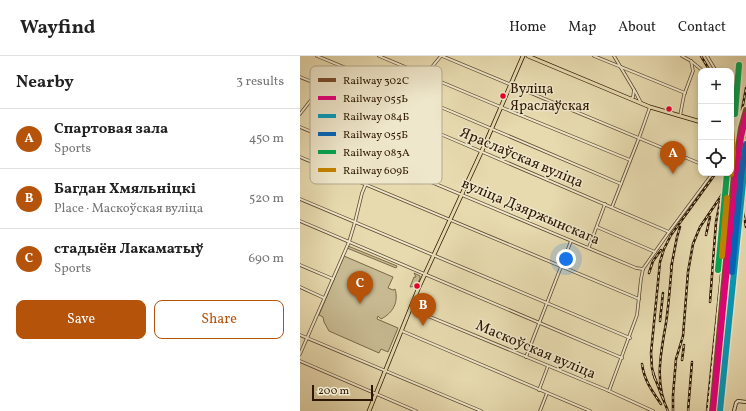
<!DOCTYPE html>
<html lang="en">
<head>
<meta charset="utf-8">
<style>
	body { margin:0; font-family:Vollkorn,serif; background:#f2f2f2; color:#222 }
	.controls { position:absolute; right:12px; top:12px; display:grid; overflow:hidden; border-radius:8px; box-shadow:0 2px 6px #0003 }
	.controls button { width:36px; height:36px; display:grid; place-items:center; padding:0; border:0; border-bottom:1px solid #e0e0e0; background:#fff; color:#222; font:20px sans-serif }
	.scale { position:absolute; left:12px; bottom:10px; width:61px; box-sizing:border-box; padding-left:4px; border:2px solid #2d1700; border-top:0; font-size:11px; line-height:14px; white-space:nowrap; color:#2d1700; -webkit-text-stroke:3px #efe7cb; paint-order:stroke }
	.you { position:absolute; left:266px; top:203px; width:14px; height:14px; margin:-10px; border:3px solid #fff; border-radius:50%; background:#1a73e8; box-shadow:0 0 0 6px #1a73e833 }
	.badge { display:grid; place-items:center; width:26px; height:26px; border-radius:50%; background:#b45309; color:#fff; font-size:13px; font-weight:700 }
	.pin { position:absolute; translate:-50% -33px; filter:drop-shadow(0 1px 2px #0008) }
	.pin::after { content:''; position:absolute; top:21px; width:14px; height:12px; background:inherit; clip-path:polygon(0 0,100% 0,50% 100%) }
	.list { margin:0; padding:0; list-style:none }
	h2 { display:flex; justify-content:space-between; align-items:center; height:52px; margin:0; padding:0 16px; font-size:17px }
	h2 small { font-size:13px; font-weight:400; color:#767676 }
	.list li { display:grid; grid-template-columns:26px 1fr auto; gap:12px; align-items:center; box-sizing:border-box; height:60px; padding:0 16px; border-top:1px solid #e0e0e0 }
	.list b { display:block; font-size:15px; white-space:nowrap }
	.list p { margin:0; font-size:13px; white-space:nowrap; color:#767676 }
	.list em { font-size:13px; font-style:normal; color:#767676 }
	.actions { display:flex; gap:8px; padding:12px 16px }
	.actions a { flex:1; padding:9px 0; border:1px solid #b45309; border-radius:8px; text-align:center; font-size:14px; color:#b45309 }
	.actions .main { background:#b45309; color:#fff }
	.icon { flex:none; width:22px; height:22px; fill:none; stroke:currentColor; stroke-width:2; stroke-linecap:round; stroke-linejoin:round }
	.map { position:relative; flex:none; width:446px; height:355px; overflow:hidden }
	header { display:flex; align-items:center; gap:24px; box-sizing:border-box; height:56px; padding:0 20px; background:#fff; border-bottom:1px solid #e0e0e0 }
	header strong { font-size:19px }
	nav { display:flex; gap:22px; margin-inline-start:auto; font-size:14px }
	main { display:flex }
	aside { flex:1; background:#fff }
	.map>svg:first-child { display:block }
</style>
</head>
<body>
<header>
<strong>Wayfind</strong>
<nav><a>Home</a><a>Map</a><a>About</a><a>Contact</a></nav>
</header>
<main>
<aside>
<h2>Nearby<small>3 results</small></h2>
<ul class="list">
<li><span class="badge">A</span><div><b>Спартовая зала</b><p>Sports</p></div><em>450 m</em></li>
<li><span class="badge">B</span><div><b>Багдан Хмяльніцкі</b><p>Place · Маскоўская вуліца</p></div><em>520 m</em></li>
<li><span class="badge">C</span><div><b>стадыён Лакаматыў</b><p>Sports</p></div><em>690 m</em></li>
</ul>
<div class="actions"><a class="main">Save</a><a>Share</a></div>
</aside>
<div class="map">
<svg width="446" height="355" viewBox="0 0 446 355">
	<rect width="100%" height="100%" fill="#e7daaf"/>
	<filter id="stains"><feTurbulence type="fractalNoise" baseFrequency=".005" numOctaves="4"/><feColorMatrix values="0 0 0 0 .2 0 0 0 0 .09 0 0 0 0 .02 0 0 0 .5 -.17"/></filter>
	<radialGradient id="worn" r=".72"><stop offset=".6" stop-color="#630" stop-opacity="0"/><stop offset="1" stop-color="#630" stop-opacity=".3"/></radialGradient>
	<g fill="#c7b991" stroke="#7a6848">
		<path d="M48,190L97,210L96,212L47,192Z"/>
		<path d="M44,200L93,221L88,232L93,234L95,233C99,246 93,257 81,263L78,260L77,263L98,272L88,296L81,293L79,297L29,275L24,266L23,261L19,259Z"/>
		<path d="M114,217L120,220V223L116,230L110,231L114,221H116Z"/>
	</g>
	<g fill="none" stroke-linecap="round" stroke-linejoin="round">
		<g stroke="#5c482c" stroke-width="3.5">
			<g id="minor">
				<path d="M17,0L150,55L321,128"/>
				<path d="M79,0L203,52L330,104"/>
				<path d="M294,0L385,37"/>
				<path d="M314,0L336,37L341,47"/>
				<path d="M382,0L391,5L403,15"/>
				<path d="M407,0L416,15"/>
				<path d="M331,43L333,41L334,34"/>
				<path d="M431,45L436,42"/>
				<path d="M0,58L22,30"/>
				<path d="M93,58L141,0"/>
				<path d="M380,60L384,39L393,15L391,5"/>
				<path d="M0,71L336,212L343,213"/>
				<path d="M0,101L339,243"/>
				<path d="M0,143L330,282"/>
				<path d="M312,151L339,82"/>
				<path d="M0,165L322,302"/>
				<path d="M297,171L355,196"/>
				<path d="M289,191L305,148"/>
				<path d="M0,209L33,223"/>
				<path d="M0,231L24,242"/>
				<path d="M102,275L290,355"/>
				<path d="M0,279L181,355"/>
				<path d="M0,298L49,186L55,166L62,137L76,104"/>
				<path d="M226,301L271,185"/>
				<path d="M239,334L248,310"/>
				<path d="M240,355L247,337"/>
			</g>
		</g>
		<g stroke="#5c482c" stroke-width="3.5">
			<g id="tertiary">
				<path d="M142,0L401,108"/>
				<path d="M0,21L145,80L369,176"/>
				<path d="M339,82L350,51"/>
				<path d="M111,253L309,335L353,355"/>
				<path d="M0,305L116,355"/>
				<path d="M309,335L337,259L341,223L343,213L369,176L413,117"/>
			</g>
		</g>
		<g stroke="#2d1700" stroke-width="4">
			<path id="secondary" d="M434,355L436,347L438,345L446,346"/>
		</g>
		<g stroke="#2d1700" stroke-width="4.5">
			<g id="primary">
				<path d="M228,0L350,51L401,66"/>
				<path d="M69,355L119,231L185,88L223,0"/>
			</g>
		</g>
		<use href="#minor" stroke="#efe7cb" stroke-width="2"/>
		<use href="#tertiary" stroke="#efe7cb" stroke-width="2"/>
		<use href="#secondary" stroke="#efe7cb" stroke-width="2.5"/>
		<use href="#primary" stroke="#e7daaf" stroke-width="3"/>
		<g stroke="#2d1700" stroke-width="2.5">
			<g id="rail">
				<path d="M401,0L410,15"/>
				<path d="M442,54L446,32"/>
				<path d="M446,66C436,100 438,137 446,171"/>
				<path d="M431,84V102"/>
				<path d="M429,142L430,125"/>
				<path d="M406,179L410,161"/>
				<path d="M371,212L377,181L380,171"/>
				<path d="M349,217L353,205L361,194"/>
				<path d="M410,246L416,166L420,146"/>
				<path d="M360,265L363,237"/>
				<path d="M382,304L384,289"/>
				<path d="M423,307L430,237V183"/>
				<path d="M342,308C344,324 352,335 361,348"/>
				<path d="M353,317L363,343"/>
				<path d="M355,323L352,312L351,297L360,206L364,193L371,179L416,117"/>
				<path d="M368,355C354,327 361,296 366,267C369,247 370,228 372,208"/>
				<path d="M373,355V339L376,303L383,280L388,216L393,188L400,171L421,140L426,129L428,117"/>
				<path d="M388,355L392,306"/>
				<path d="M407,355L427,161"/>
			</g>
		</g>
		<use href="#rail" stroke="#efe7cb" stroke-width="1" stroke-dasharray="3" stroke-linecap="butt"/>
		<g stroke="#2d1700" stroke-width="4.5" stroke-linecap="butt">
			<path id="primary-bridge" d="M431,78L446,84"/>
		</g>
		<use href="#primary-bridge" stroke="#e7daaf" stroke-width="3"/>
		<g stroke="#efe7cb" stroke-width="9">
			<path id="rail-1" d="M412,355L434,119L441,72L446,54"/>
		</g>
		<g stroke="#efe7cb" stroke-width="9">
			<path id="rail-2" d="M413,355L436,119L441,81L446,59"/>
		</g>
		<g stroke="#efe7cb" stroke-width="9">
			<path id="rail-3" d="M420,355L446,97"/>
		</g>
		<g stroke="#efe7cb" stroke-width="9">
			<path id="rail-4" d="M432,216L441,120L446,88"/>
		</g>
		<g stroke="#efe7cb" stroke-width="9">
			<g id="rail-5">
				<path d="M435,58L439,9"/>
				<path d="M418,214L427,117"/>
			</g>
		</g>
		<g stroke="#efe7cb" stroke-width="9">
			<g id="rail-6">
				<path d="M431,72L433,96L431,118"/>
				<path d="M422,200L427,142"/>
			</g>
		</g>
		<use href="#rail-1" stroke="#7a4b2a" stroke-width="6"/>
		<use href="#rail-2" stroke="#e5007d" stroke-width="6"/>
		<use href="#rail-3" stroke="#049ab9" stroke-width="6"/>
		<use href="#rail-4" stroke="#0065bd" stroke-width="6"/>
		<use href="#rail-5" stroke="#00a651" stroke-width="6"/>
		<use href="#rail-6" stroke="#c48200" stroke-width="6"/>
	</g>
	<g fill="#e4002b" stroke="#efe7cb" stroke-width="1.5">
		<circle cx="203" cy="40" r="3.5"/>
		<circle cx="369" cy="53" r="3.5"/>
		<circle cx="117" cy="230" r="3.5"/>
	</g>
	<g text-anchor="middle" stroke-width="3" stroke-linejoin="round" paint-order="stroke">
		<g font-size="14" fill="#2d1700" stroke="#efe7cb" text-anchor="start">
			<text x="210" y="37">Вуліца<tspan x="210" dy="17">Яраслаўская</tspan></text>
		</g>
		<g font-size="15" fill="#2d1700" stroke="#efe7cb">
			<text transform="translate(222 101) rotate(23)" y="5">Яраслаўская вуліца</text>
			<text transform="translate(231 155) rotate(23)" y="5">вуліца Дзяржынскага</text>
			<text transform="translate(236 293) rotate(23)" y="5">Маскоўская вуліца</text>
		</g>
	</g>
	<rect x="10" y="10" width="132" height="118" rx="6" fill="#efe7cb" stroke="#b5a98e" stroke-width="1"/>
	<rect x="18" y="22" width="18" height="4" fill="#7a4b2a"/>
	<rect x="18" y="40" width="18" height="4" fill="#e5007d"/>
	<rect x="18" y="58" width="18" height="4" fill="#049ab9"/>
	<rect x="18" y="76" width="18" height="4" fill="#0065bd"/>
	<rect x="18" y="94" width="18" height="4" fill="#00a651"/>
	<rect x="18" y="112" width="18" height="4" fill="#c48200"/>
	<g font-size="11" fill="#2d1700">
		<text x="43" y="28">Railway 302С</text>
		<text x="43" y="46">Railway 055Ь</text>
		<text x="43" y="64">Railway 084Б</text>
		<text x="43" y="82">Railway 055Б</text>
		<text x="43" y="100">Railway 083А</text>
		<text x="43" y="118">Railway 609Б</text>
	</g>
	<rect width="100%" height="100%" filter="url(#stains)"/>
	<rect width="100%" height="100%" fill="url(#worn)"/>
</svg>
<div class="controls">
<button>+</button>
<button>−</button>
<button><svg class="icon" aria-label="locate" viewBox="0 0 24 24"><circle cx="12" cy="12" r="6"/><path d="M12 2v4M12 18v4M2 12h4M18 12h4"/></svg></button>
</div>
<div class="scale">200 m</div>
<div class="you"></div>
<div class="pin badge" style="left:373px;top:118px">A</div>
<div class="pin badge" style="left:123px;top:270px">B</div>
<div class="pin badge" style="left:60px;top:248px">C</div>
</div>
</main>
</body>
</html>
